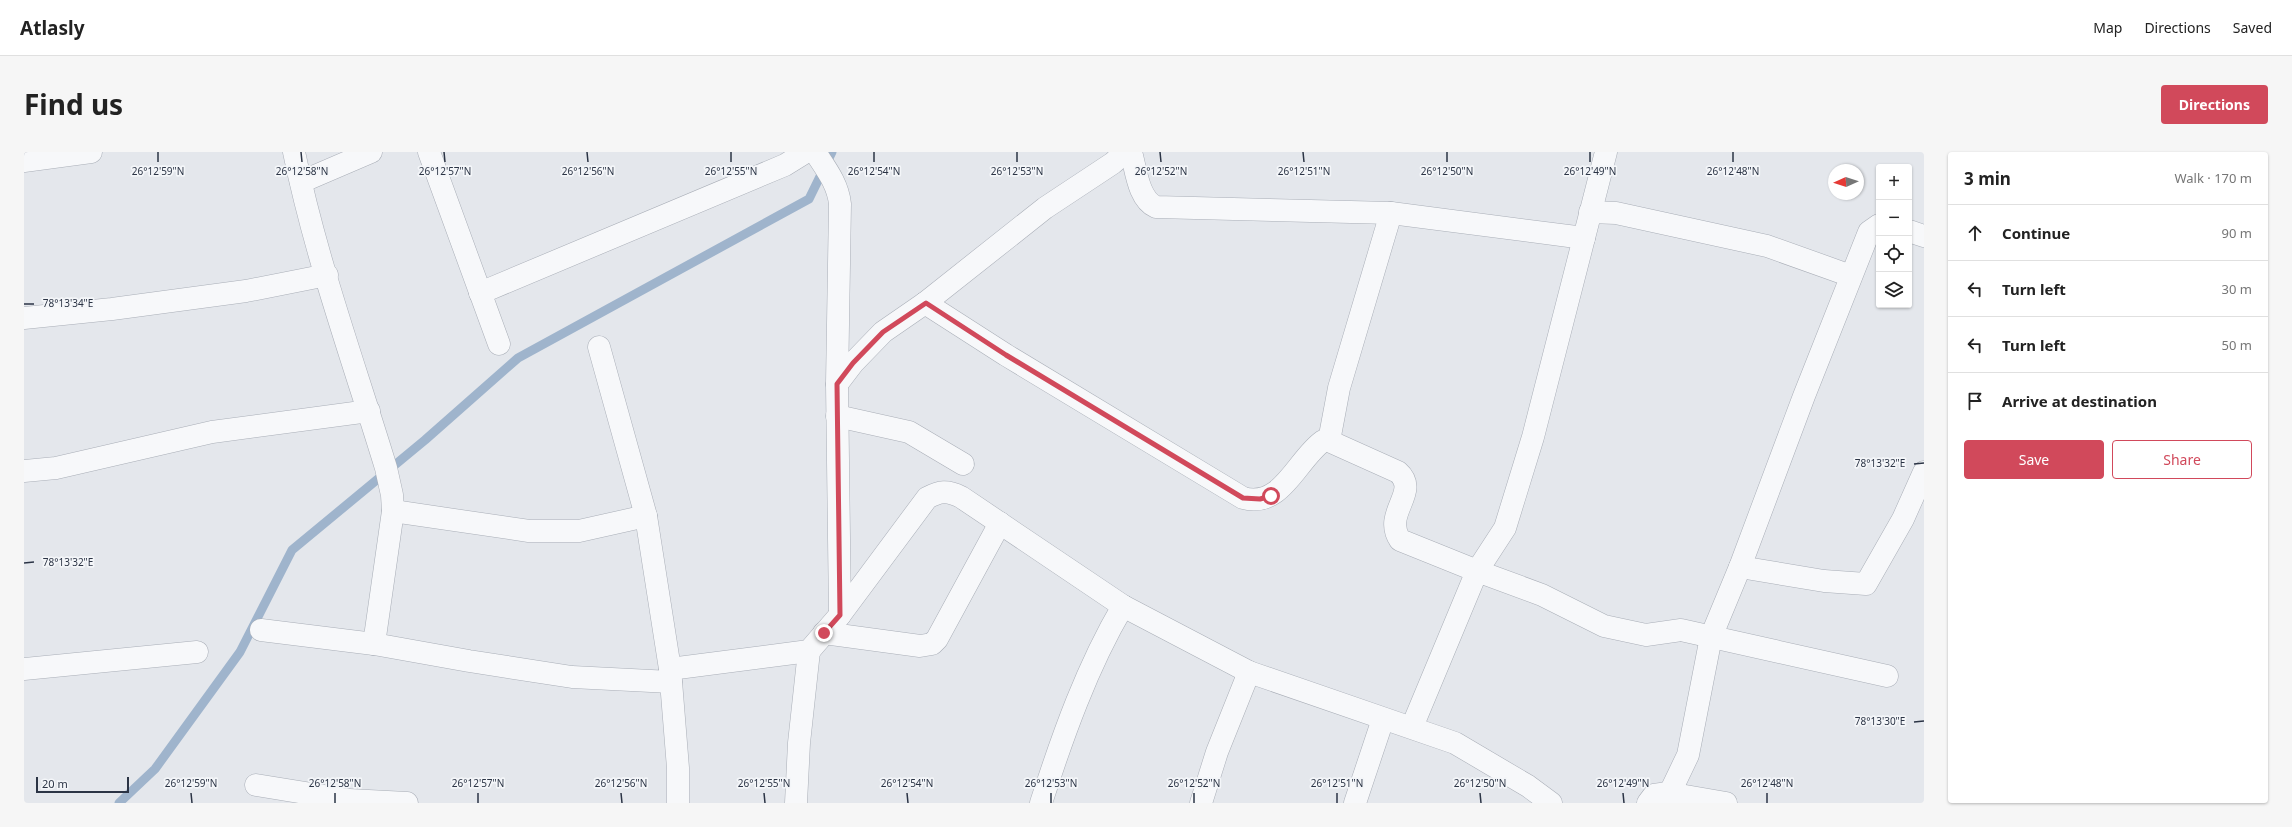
<!DOCTYPE html>
<html lang="en">
<head>
<meta charset="utf-8">
<style>
	body { margin:0; font-family:"Noto Sans",sans-serif; background:#f6f6f6; color:#222 }
	.controls { position:absolute; right:12px; top:12px; display:grid; overflow:hidden; border-radius:4px; box-shadow:0 1px 3px #0004 }
	.controls button { width:36px; height:36px; display:grid; place-items:center; padding:0; border:0; border-bottom:1px solid #e0e0e0; background:#fff; color:#222; font:20px sans-serif }
	.compass { position:absolute; left:1804px; top:12px; width:36px; height:36px; border-radius:50%; background:#fff; box-shadow:0 1px 3px #0004; rotate:267deg }
	.scale { position:absolute; left:12px; bottom:10px; width:93px; box-sizing:border-box; padding-left:4px; border:2px solid #2b3445; border-top:0; font-size:11px; line-height:14px; white-space:nowrap; color:#2b3445; -webkit-text-stroke:3px #f4f6f9; paint-order:stroke }
	.stop { position:absolute; width:12px; height:12px; margin:-9px; border:3px solid #d1495b; border-radius:50%; background:#fff }
	.stop.end { background:#d1495b; border-color:#fff; box-shadow:0 1px 4px #0008 }
	.list { margin:0; padding:0; list-style:none }
	h2 { display:flex; justify-content:space-between; align-items:center; height:52px; margin:0; padding:0 16px; font-size:17px }
	h2 small { font-size:13px; font-weight:400; color:#767676 }
	.list li { display:grid; grid-template-columns:26px 1fr auto; gap:12px; align-items:center; box-sizing:border-box; height:56px; padding:0 16px; border-top:1px solid #e0e0e0 }
	.list b { display:block; font-size:15px; white-space:nowrap }
	.list em { font-size:13px; font-style:normal; color:#767676 }
	.actions { display:flex; gap:8px; padding:12px 16px }
	.actions a { flex:1; padding:9px 0; border:1px solid #d1495b; border-radius:4px; text-align:center; font-size:14px; color:#d1495b }
	.actions .main { background:#d1495b; color:#fff }
	.icon { flex:none; width:22px; height:22px; fill:none; stroke:currentColor; stroke-width:2; stroke-linecap:round; stroke-linejoin:round }
	.map { position:relative; flex:none; width:1900px; height:651px; overflow:hidden; border-radius:4px }
	header { display:flex; align-items:center; gap:24px; box-sizing:border-box; height:56px; padding:0 20px; background:#fff; border-bottom:1px solid #e0e0e0 }
	header strong { font-size:19px }
	nav { display:flex; gap:22px; margin-inline-start:auto; font-size:14px }
	.intro { display:flex; align-items:center; justify-content:space-between; box-sizing:border-box; height:96px; padding:0 24px }
	h1 { margin:0; font-size:28px }
	.button { padding:10px 18px; border-radius:4px; background:#d1495b; color:#fff; font-size:14px; font-weight:700 }
	main { display:flex; gap:24px; padding:0 24px }
	aside { flex:1; background:#fff; border-radius:4px; box-shadow:0 1px 3px #0004 }
	.map>svg:first-child { display:block }
</style>
</head>
<body>
<header>
<strong>Atlasly</strong>
<nav><a>Map</a><a>Directions</a><a>Saved</a></nav>
</header>
<div class="intro"><h1>Find us</h1><a class="button">Directions</a></div>
<main>
<div class="map">
<svg width="1900" height="651" viewBox="0 0 1900 651">
	<rect width="100%" height="100%" fill="#e4e7ec"/>
	<g fill="none" stroke-linecap="round" stroke-linejoin="round">
		<path stroke="#9fb4cc" stroke-width="9" d="M95,651L131,617L216,500L268,398L401,288L494,206L785,47L808,0"/>
		<g stroke="#a9aeb7" stroke-width="23">
			<g id="street">
				<path d="M270,0C292,107 330,211 362,316L368,343L369,359L350,492"/>
				<path d="M405,0L475,192"/>
				<path d="M791,0C802,17 814,32 816,52L813,232L816,463"/>
				<path d="M1107,0C1112,17 1114,47 1132,55L1367,61L1560,86"/>
				<path d="M0,9L67,0"/>
				<path d="M277,30L347,0"/>
				<path d="M1566,60L1592,61L1743,94L1827,124"/>
				<path d="M1885,79L1900,84"/>
				<path d="M456,141L761,13L782,0"/>
				<path d="M901,151L982,203L1219,346C1258,357 1273,307 1299,289H1305L1374,320C1397,340 1358,361 1376,388L1453,419L1481,376L1509,285L1582,0"/>
				<path d="M0,166L88,157L222,139L303,123"/>
				<path d="M575,195L622,364L646,517L654,616V651"/>
				<path d="M813,232L829,211L859,180L901,151L1021,56L1089,11L1101,0"/>
				<path d="M813,264L885,280L939,312"/>
				<path d="M1305,289L1315,236L1367,61"/>
				<path d="M0,319L32,316L188,280L345,259"/>
				<path d="M369,359L505,379H555L622,364"/>
				<path d="M1716,415L1780,244L1845,80L1855,73"/>
				<path d="M237,478L350,492L445,509L548,525L647,530"/>
				<path d="M800,481L896,494L908,492L913,487L976,371"/>
				<path d="M0,517L173,500"/>
				<path d="M646,517L785,499L816,463L903,346C916,339 923,338 937,345L1099,454L1225,520L1193,600L1177,651"/>
				<path d="M1225,520L1431,591L1504,634L1527,651"/>
				<path d="M1388,575L1453,419L1518,443L1580,474L1622,483L1657,478L1863,524"/>
				<path d="M232,633L325,648L383,651"/>
				<path d="M772,651L775,591L785,499"/>
				<path d="M1017,651C1039,583 1063,515 1099,454"/>
				<path d="M1331,651L1359,567"/>
				<path d="M1624,651L1630,643L1644,641L1702,651"/>
				<path d="M1641,651L1664,603L1687,485L1716,415L1800,429L1842,432L1879,367L1900,320"/>
			</g>
		</g>
		<use href="#street" stroke="#f7f8fa" stroke-width="22"/>
	</g>
	<g fill="none" stroke-linecap="round" stroke-linejoin="round">
		<path stroke="#d1495b" stroke-width="5" d="M800,481L816,463L813,232L829,211L859,180L902,151L982,203L1219,346L1236,347L1247,344"/>
	</g>
	<path fill="none" stroke="#2b3445" stroke-width="1.5" d="M134,0V10M277,0L278,10M420,0L421,10M563,0L564,10M707,0V10M850,0V10M993,0V10M1136,0L1137,10M1279,0L1280,10M1423,0V10M1566,0V10M1709,0V10M0,152H10M1890,312L1900,311M0,411L10,410M1890,570L1900,569M167,641L168,651M311,641V651M454,641V651M597,641L598,651M740,641L741,651M883,641L884,651M1027,641V651M1170,641V651M1313,641V651M1456,641L1457,651M1599,641L1600,651M1743,641V651"/>
	<g font-size="10" text-anchor="middle" fill="#2b3445" stroke="#f4f6f9" stroke-width="3.5" stroke-linejoin="round" paint-order="stroke">
		<text x="134" y="23">26°12'59"N</text>
		<text x="278" y="23">26°12'58"N</text>
		<text x="421" y="23">26°12'57"N</text>
		<text x="564" y="23">26°12'56"N</text>
		<text x="707" y="23">26°12'55"N</text>
		<text x="850" y="23">26°12'54"N</text>
		<text x="993" y="23">26°12'53"N</text>
		<text x="1137" y="23">26°12'52"N</text>
		<text x="1280" y="23">26°12'51"N</text>
		<text x="1423" y="23">26°12'50"N</text>
		<text x="1566" y="23">26°12'49"N</text>
		<text x="1709" y="23">26°12'48"N</text>
		<text x="44" y="155">78°13'34"E</text>
		<text x="1856" y="315">78°13'32"E</text>
		<text x="44" y="414">78°13'32"E</text>
		<text x="1856" y="573">78°13'30"E</text>
		<text x="167" y="635">26°12'59"N</text>
		<text x="311" y="635">26°12'58"N</text>
		<text x="454" y="635">26°12'57"N</text>
		<text x="597" y="635">26°12'56"N</text>
		<text x="740" y="635">26°12'55"N</text>
		<text x="883" y="635">26°12'54"N</text>
		<text x="1027" y="635">26°12'53"N</text>
		<text x="1170" y="635">26°12'52"N</text>
		<text x="1313" y="635">26°12'51"N</text>
		<text x="1456" y="635">26°12'50"N</text>
		<text x="1599" y="635">26°12'49"N</text>
		<text x="1743" y="635">26°12'48"N</text>
	</g>
</svg>
<div class="controls">
<button>+</button>
<button>−</button>
<button><svg class="icon" aria-label="locate" viewBox="0 0 24 24"><circle cx="12" cy="12" r="6"/><path d="M12 2v4M12 18v4M2 12h4M18 12h4"/></svg></button>
<button><svg class="icon" aria-label="layers" viewBox="0 0 24 24"><path d="M12 4l9 5-9 5-9-5zM3 14l9 5 9-5"/></svg></button>
</div>
<svg class="compass" viewBox="-18 -18 36 36"><path d="M0-13l5 13h-10z" fill="#e53935"/><path d="M0 13l5-13h-10z" fill="#767676"/></svg>
<div class="scale">20 m</div>
<div class="stop" style="left:1247px;top:344px"></div>
<div class="stop end" style="left:800px;top:481px"></div>
</div>
<aside>
<h2>3 min<small>Walk · 170 m</small></h2>
<ul class="list">
<li><svg class="icon" aria-label="ahead" viewBox="0 0 24 24"><path d="M12 20V5M6 11l6-6 6 6"/></svg><div><b>Continue</b></div><em>90 m</em></li>
<li><svg class="icon" aria-label="left" viewBox="0 0 24 24"><path d="M17 20v-9H6M10 6l-5 5 5 5"/></svg><div><b>Turn left</b></div><em>30 m</em></li>
<li><svg class="icon" aria-label="left" viewBox="0 0 24 24"><path d="M17 20v-9H6M10 6l-5 5 5 5"/></svg><div><b>Turn left</b></div><em>50 m</em></li>
<li><svg class="icon" aria-label="arrive" viewBox="0 0 24 24"><path d="M6 21V4h12l-3 4 3 4H6"/></svg><div><b>Arrive at destination</b></div></li>
</ul>
<div class="actions"><a class="main">Save</a><a>Share</a></div>
</aside>
</main>
</body>
</html>
